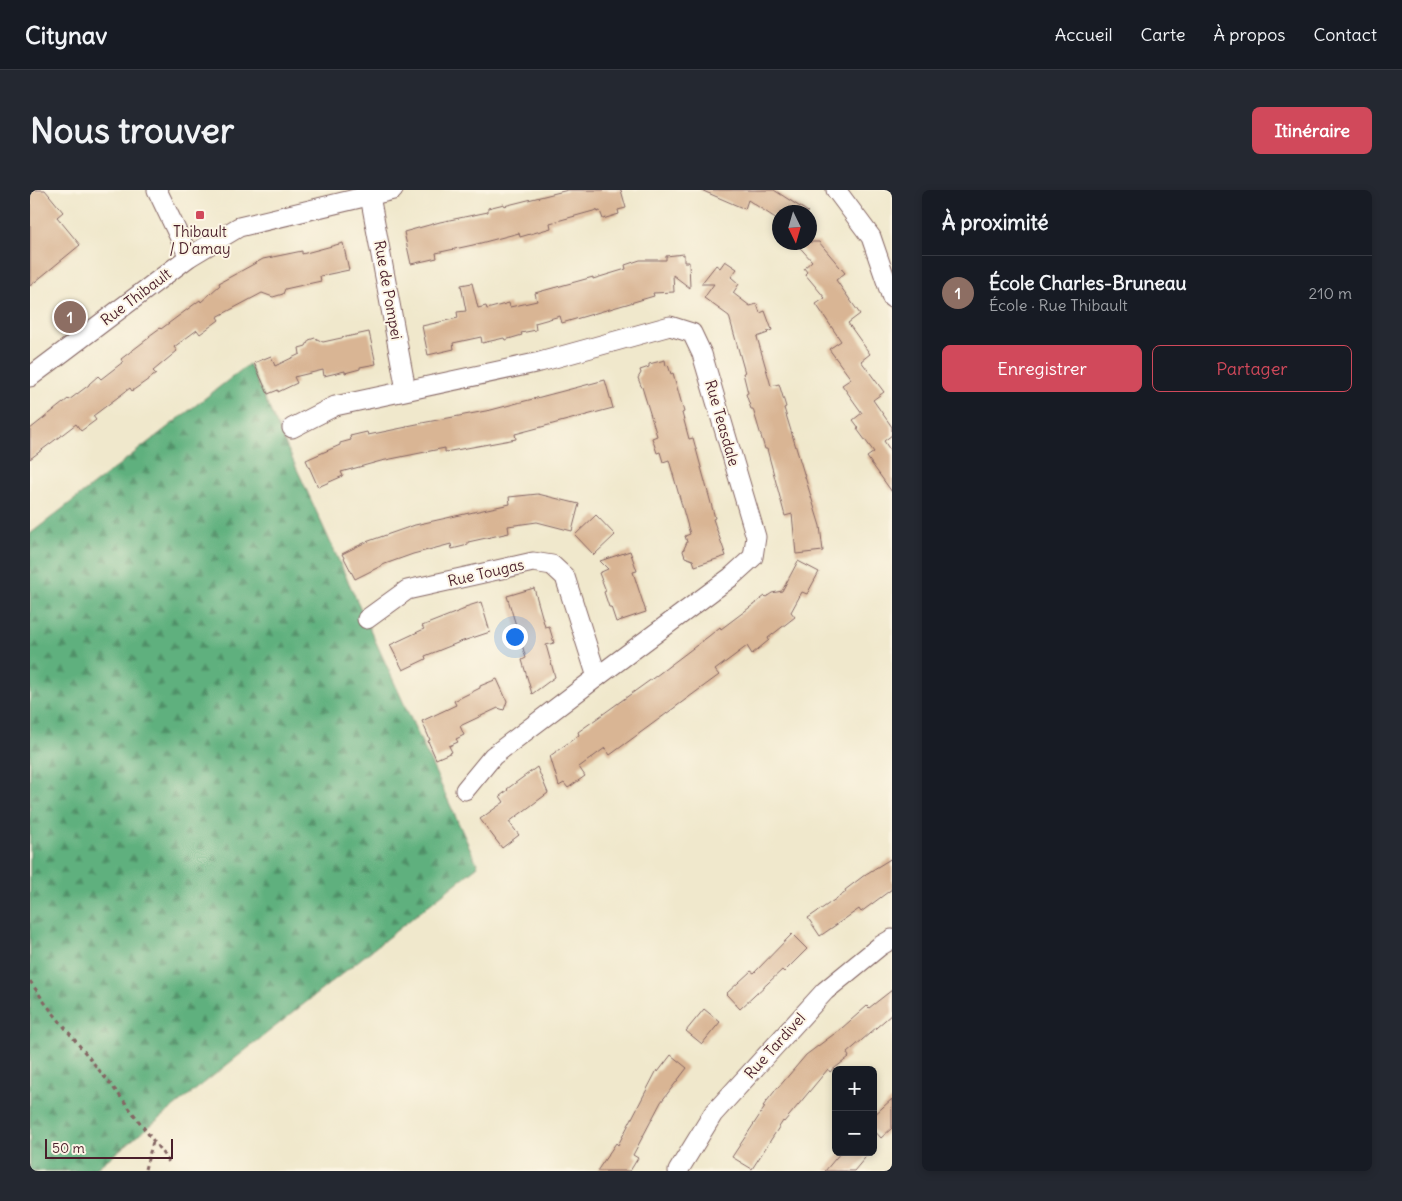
<!DOCTYPE html>
<html lang="fr">
<head>
<meta charset="utf-8">
<style>
	body { margin:0; font-family:Delius,sans-serif; background:#242831; color:#f1f3f6 }
	.controls { position:absolute; right:15px; bottom:15px; display:grid; overflow:hidden; border-radius:8px; box-shadow:0 2px 8px #0003 }
	.controls button { width:45px; height:45px; display:grid; place-items:center; padding:0; border:0; border-bottom:1px solid #363941; background:#171b24; color:#f1f3f6; font:25px sans-serif }
	.compass { position:absolute; left:742px; top:15px; width:45px; height:45px; border-radius:50%; background:#171b24; box-shadow:0 2px 8px #0003; rotate:175deg }
	.scale { position:absolute; left:15px; bottom:12px; width:128px; box-sizing:border-box; padding-left:5px; border:2px solid #4a1f2b; border-top:0; font-size:14px; line-height:18px; white-space:nowrap; color:#4a1f2b; -webkit-text-stroke:4px #fcf5e5; paint-order:stroke }
	.you { position:absolute; left:484px; top:446px; width:18px; height:18px; margin:-12px; border:4px solid #fff; border-radius:50%; background:#1a73e8; box-shadow:0 0 0 8px #1a73e833 }
	.badge { display:grid; place-items:center; width:32px; height:32px; border-radius:50%; background:#d1495b; color:#fff; font-size:16px; font-weight:700 }
	.pin { position:absolute; translate:-50% -50%; border:2px solid #fff; box-shadow:0 1px 5px #0006 }
	.list { margin:0; padding:0; list-style:none }
	h2 { display:flex; justify-content:space-between; align-items:center; height:65px; margin:0; padding:0 20px; font-size:21px }
	h2 small { font-size:16px; font-weight:400; color:#9ea1a6 }
	.list li { display:grid; grid-template-columns:32px 1fr auto; gap:15px; align-items:center; box-sizing:border-box; height:75px; padding:0 20px; border-top:1px solid #363941 }
	.list b { display:block; font-size:19px; white-space:nowrap }
	.list p { margin:0; font-size:16px; white-space:nowrap; color:#9ea1a6 }
	.list em { font-size:16px; font-style:normal; color:#9ea1a6 }
	.actions { display:flex; gap:10px; padding:15px 20px }
	.actions a { flex:1; padding:11px 0; border:1px solid #d1495b; border-radius:8px; text-align:center; font-size:18px; color:#d1495b }
	.actions .main { background:#d1495b; color:#fff }
	.map { position:relative; flex:none; width:862px; height:981px; overflow:hidden; border-radius:8px }
	header { display:flex; align-items:center; gap:30px; box-sizing:border-box; height:70px; padding:0 25px; background:#171b24; border-bottom:1px solid #363941 }
	header strong { font-size:24px }
	nav { display:flex; gap:28px; margin-inline-start:auto; font-size:18px }
	.intro { display:flex; align-items:center; justify-content:space-between; box-sizing:border-box; height:120px; padding:0 30px }
	h1 { margin:0; font-size:35px }
	.button { padding:12px 22px; border-radius:8px; background:#d1495b; color:#fff; font-size:18px; font-weight:700 }
	main { display:flex; gap:30px; padding:0 30px }
	aside { flex:1; background:#171b24; border-radius:8px; box-shadow:0 2px 8px #0003 }
	.map>svg:first-child { display:block }
</style>
</head>
<body>
<header>
<strong>Citynav</strong>
<nav><a>Accueil</a><a>Carte</a><a>À propos</a><a>Contact</a></nav>
</header>
<div class="intro"><h1>Nous trouver</h1><a class="button">Itinéraire</a></div>
<main>
<div class="map">
<svg width="862" height="981" viewBox="0 0 862 981">
	<defs>
		<pattern id="forest-firs" width="22" height="20" patternUnits="userSpaceOnUse" patternTransform="scale(1.25)"><rect width="22" height="20" fill="#5eb07e"/><path d="M5 1l3.5 6h-7zM16 11l3.5 6h-7z" fill="#508f67"/></pattern>
	</defs>
	<rect width="100%" height="100%" fill="#fcf5e5"/>
	<filter id="ink" filterUnits="userSpaceOnUse"><feTurbulence type="fractalNoise" baseFrequency=".02" numOctaves="2"/><feDisplacementMap in="SourceGraphic" scale="10" xChannelSelector="R" yChannelSelector="G"/><feConvolveMatrix kernelMatrix="1 2 1 2 8 2 1 2 1" color-interpolation-filters="sRGB"/></filter>
	<filter id="wash" filterUnits="userSpaceOnUse"><feTurbulence type="fractalNoise" baseFrequency=".0096" numOctaves="4" result="noise"/><feDisplacementMap in="SourceGraphic" scale="20" xChannelSelector="R" yChannelSelector="G"/><feGaussianBlur stdDeviation="1.12" result="paint"/><feColorMatrix in="noise" values="0 0 0 0 0 0 0 0 0 0 0 0 0 0 0 0 0 1.4 0 .05"/><feComposite in="paint" operator="in"/></filter>
	<g filter="url(#wash)">
		<rect width="100%" height="100%" fill="#f0e8cc"/>
		<path fill="url(#forest-firs)" stroke="#546854" d="M219,174L448,676L63,981H0V344Z"/>
		<g id="blocks">
			<g fill="#d9b594">
				<path d="M0,0H15L33,22L27,27L50,55L0,96Z"/>
				<path d="M538,0H591L596,18L588,20L589,24L573,29L570,21L567,22V20L520,33L521,38L490,47L489,43L443,55L406,63L407,68L381,74L374,42L410,32L458,22V18L474,14V16Z"/>
				<path d="M671,0H744L778,22H750V31L718,10L715,19Z"/>
				<path d="M765,52H789L815,83L806,90L830,124L818,133L840,164L831,171L854,202L843,210L862,237V245L854,251L862,263V302L837,267L844,262L827,239L829,238L823,230L832,223L812,195L821,189L799,159L811,151L786,114L795,108L775,84L777,82L774,78L782,71Z"/>
				<path d="M313,53L319,80L290,86L291,91L255,99L253,104L243,107L232,103L187,127L189,130L170,144L167,140L144,157L147,161L123,181L126,184L102,201L100,198L63,226L66,230L51,241L46,234L0,269V239L38,209L39,210L59,195V194L68,186L71,189L93,172L91,169L120,147L119,146L130,138L131,139L170,110L171,112L190,95L189,93L233,69L272,61V64Z"/>
				<path d="M654,64V72H659L660,98L643,85L644,102L623,103L624,106L532,133L530,126L505,133L506,140L491,143L492,145L475,150L474,148L452,153L451,147L423,153L424,159L398,165L392,136L428,128L427,122L436,121L431,95L442,93L448,118L456,116L457,119L479,113L480,117L507,111L505,103L563,87V89L596,79L595,75L610,70H636V66Z"/>
				<path d="M695,71L707,79L701,87L709,94L703,103L720,116L727,114L730,123L735,121L742,140L737,142L738,143L727,147L741,196L749,194L756,217L754,218L790,336L793,361L766,364L762,324L755,326L737,259H735L723,219H721L716,204L718,203L713,183H715L699,126L674,108L684,94H671L686,75L690,78Z"/>
				<path d="M339,142L346,174L330,177V179L315,183V181L294,186L293,180L264,187L267,193L248,202V200L238,204L224,173L241,166L245,176L270,164L269,158L276,156L279,150L285,148L293,152Z"/>
				<path d="M635,170L636,176L638,175L641,184L643,183L654,222L652,223L659,249L663,248L685,328L683,329L696,366L665,376L663,370L655,367L653,361L657,352L655,346L660,344L639,270L633,272L630,262L627,263L622,248L627,246L612,197L611,196L608,188L611,183L610,180L619,177V174Z"/>
				<path d="M575,190L583,218L485,244L486,249L415,262V258L351,271L311,282L313,286L288,297L276,270L310,255V253L321,250L320,246L337,242L338,245L377,237V236L397,232L461,220Z"/>
				<path d="M508,304L549,314L542,341L507,332L478,336L479,343L438,352V355L422,359L421,354L383,364L355,374L325,389L312,364L336,352L385,335L480,314L479,307Z"/>
				<path d="M566,325L585,345L564,365L545,345Z"/>
				<path d="M600,361L607,381L603,382L616,422L586,432L581,417H579L574,402L576,401L569,383L578,379L570,371Z"/>
				<path d="M768,371L789,382L777,404L772,402L761,422L765,427L738,448L739,450L722,464L717,456L685,480L689,485L580,565L575,558L549,577L555,586L538,598L534,593L529,596L520,566L549,545L548,542L626,486L679,446L690,437L691,439L735,406L736,407L742,403L752,401Z"/>
				<path d="M504,398L515,437L519,436L524,453L516,455L525,487L502,504L492,470L496,468L477,406Z"/>
				<path d="M451,412L460,442L430,452L395,466L396,469L373,480L360,455L394,439L392,436L435,419V417Z"/>
				<path d="M467,489L477,511L474,520L468,518L430,536L434,545L426,549L428,552L419,556L422,562L406,569L398,551L400,550L392,531L426,515L424,511L450,498V496Z"/>
				<path d="M507,577L518,603L479,632L489,645L472,658L450,629L474,612L470,606L478,600L477,599Z"/>
				<path d="M862,668V699L831,722L829,719L790,746L778,728L816,702L815,700L836,684Z"/>
				<path d="M762,744L777,759L754,782L752,780L710,819L696,804L721,781L724,783Z"/>
				<path d="M862,800V824L817,863L819,867L800,882L798,879L754,932L753,931L722,979L702,967L735,917L733,916L748,897V898L776,865L812,838L837,816L839,818Z"/>
				<path d="M674,819L690,832L672,854L656,841Z"/>
				<path d="M641,865L657,878L631,912L603,965L608,968L600,981H567L586,953L588,955L627,880L628,882Z"/>
				<path d="M862,909V938L851,948L843,939V926Z"/>
				<path d="M811,962H840L824,981H795Z"/>
			</g>
		</g>
	</g>
	<g filter="url(#ink)">
		<use href="#blocks" fill-opacity="0" stroke="#846563" stroke-width="1"/>
		<g fill="none" stroke-linecap="round" stroke-linejoin="round">
			<g stroke="#846563" stroke-width="21">
				<g id="minor">
					<path d="M127,0L159,67"/>
					<path d="M338,0L340,6L376,200"/>
					<path d="M806,0L841,47L862,108"/>
					<path d="M0,187L159,67L209,37L363,0"/>
					<path d="M262,238L305,216L510,172L640,136L662,143L672,164L726,347L723,367L701,387L567,487L463,566L435,600"/>
					<path d="M337,429L377,400L503,372L522,375L535,387L567,487"/>
					<path d="M648,981L683,924L795,801L850,756L862,749"/>
				</g>
			</g>
			<g stroke="#846563" stroke-width="3" stroke-dasharray="4 4" stroke-linecap="butt">
				<path d="M0,791L15,813L94,911L139,972"/>
				<path d="M115,979L123,952"/>
			</g>
			<use href="#minor" stroke="#fff" stroke-width="19"/>
		</g>
	</g>
	<rect fill="#d1495b" stroke="#fcf5e5" stroke-width="2" x="165" y="20" width="10" height="10" rx="2.5"/>
	<g text-anchor="middle" stroke-width="4" stroke-linejoin="round" paint-order="stroke">
		<g font-size="15" fill="#4a1f2b" stroke="#fcf5e5">
			<text x="170" y="47">Thibault<tspan x="170" dy="17">/ D'amay</tspan></text>
		</g>
		<g font-size="15" fill="#4a1f2b" stroke="#fcf5e5">
			<text transform="translate(358 100) rotate(80)" y="5">Rue de Pompei</text>
			<text transform="translate(106 107) rotate(-37)" y="5">Rue Thibault</text>
			<text transform="translate(692 233) rotate(74)" y="5">Rue Teasdale</text>
			<text transform="translate(456 383) rotate(-13)" y="5">Rue Tougas</text>
			<text transform="translate(745 856) rotate(-48)" y="5">Rue Tardivel</text>
		</g>
	</g>
</svg>
<div class="controls">
<button>+</button>
<button>−</button>
</div>
<svg class="compass" viewBox="-18 -18 36 36"><path d="M0-13l5 13h-10z" fill="#e53935"/><path d="M0 13l5-13h-10z" fill="#9ea1a6"/></svg>
<div class="scale">50 m</div>
<div class="you"></div>
<div class="pin badge" style="left:40px;top:127px;background:#8d6e63">1</div>
</div>
<aside>
<h2>À proximité<small></small></h2>
<ul class="list">
<li><span class="badge" style="background:#8d6e63">1</span><div><b>École Charles-Bruneau</b><p>École · Rue Thibault</p></div><em>210 m</em></li>
</ul>
<div class="actions"><a class="main">Enregistrer</a><a>Partager</a></div>
</aside>
</main>
</body>
</html>
